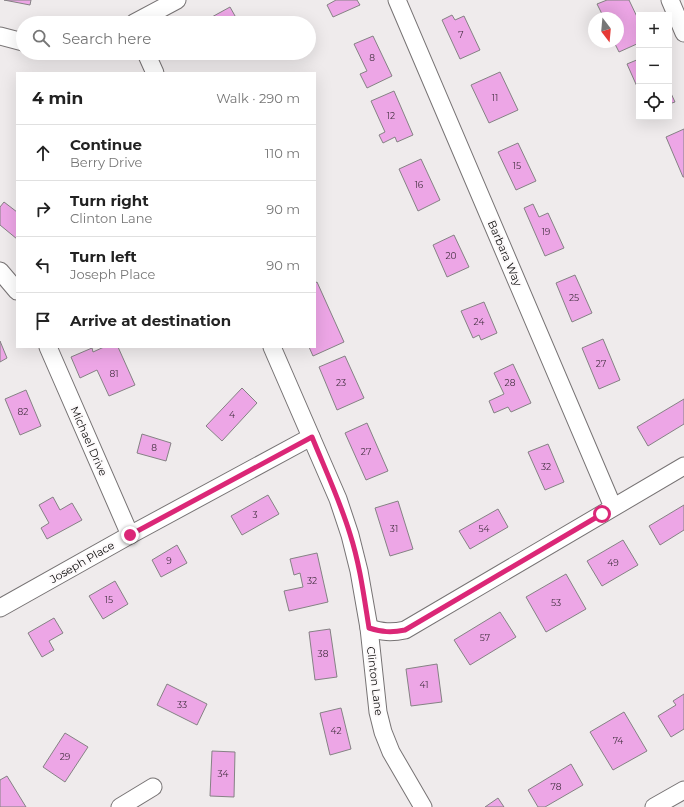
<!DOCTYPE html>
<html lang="en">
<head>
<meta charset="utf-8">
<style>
	body { margin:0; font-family:Montserrat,sans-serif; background:#f2f2f2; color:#222 }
	.controls { position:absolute; right:12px; top:12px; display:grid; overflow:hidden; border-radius:0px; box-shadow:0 4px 16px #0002 }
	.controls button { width:36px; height:36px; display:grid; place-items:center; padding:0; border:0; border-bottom:1px solid #e0e0e0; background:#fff; color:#222; font:20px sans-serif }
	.compass { position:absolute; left:588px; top:12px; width:36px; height:36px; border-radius:50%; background:#fff; box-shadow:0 4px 16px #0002; rotate:164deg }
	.stop { position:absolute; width:12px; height:12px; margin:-9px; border:3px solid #db2777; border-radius:50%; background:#fff }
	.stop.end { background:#db2777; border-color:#fff; box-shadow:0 1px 4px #0008 }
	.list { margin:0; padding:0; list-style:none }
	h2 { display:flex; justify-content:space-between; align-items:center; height:52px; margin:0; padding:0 16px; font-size:17px }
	h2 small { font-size:13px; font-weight:400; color:#767676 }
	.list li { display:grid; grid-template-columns:26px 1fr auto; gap:12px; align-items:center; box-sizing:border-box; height:56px; padding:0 16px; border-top:1px solid #e0e0e0 }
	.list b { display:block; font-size:15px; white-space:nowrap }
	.list p { margin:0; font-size:13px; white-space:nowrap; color:#767676 }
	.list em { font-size:13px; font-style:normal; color:#767676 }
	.icon { flex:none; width:22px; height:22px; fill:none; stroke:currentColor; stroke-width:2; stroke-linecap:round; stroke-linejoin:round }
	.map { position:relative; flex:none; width:684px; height:807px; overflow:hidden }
	.search { position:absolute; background:#fff; box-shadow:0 4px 16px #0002; left:16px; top:16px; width:300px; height:44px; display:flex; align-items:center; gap:10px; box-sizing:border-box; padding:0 14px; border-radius:22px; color:#767676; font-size:15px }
	.panel { position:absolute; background:#fff; box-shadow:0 4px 16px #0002; left:16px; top:72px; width:300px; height:276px; border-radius:0px }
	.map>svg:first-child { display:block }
</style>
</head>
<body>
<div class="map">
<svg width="684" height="807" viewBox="0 0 684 807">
	<rect width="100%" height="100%" fill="#efebec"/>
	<g fill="#eda6e6" stroke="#858284">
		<path d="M4,0H31L30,5Z"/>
		<path d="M336,0H357L360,5L333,17L327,5Z"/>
		<path d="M607,0H629L639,21V43L619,52L614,42H618V18H604L597,4Z"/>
		<path d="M230,7L239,23H201Z"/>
		<path d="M452,15L455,20L464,16L480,50L460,59L442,20Z"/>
		<path d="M373,36L392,76L367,88L360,74L367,71L354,44Z"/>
		<path d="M639,59V91L627,64Z"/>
		<path d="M500,72L518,110L489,123L471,85Z"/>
		<path d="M669,89L675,102L669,104Z"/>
		<path d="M394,91L413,135L397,142L395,137L383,143L379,135L385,132L371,101Z"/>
		<path d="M684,129V177H683L666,137Z"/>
		<path d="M518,143L536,181L516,190L498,152Z"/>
		<path d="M421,159L440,200L418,211L399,169Z"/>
		<path d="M4,202L17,212V239L0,225V207Z"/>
		<path d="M533,204L539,217L548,213L564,248L545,256L524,208Z"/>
		<path d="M454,235L469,267L447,277L433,245Z"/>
		<path d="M575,275L592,313L572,322L556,283Z"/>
		<path d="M317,282L344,342L313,356L309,347H315V283Z"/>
		<path d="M484,302L497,333L481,340L479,335L473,338L461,311Z"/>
		<path d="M603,339L620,380L599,389L582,348Z"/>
		<path d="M0,341L7,358L0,362Z"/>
		<path d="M104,347H118L135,385L109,396L97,370L80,378L71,357L92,348L93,352Z"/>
		<path d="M345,356L364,398L337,410L319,367Z"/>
		<path d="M513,364L531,403L511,412L508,407L494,413L489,401L504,394L494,373Z"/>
		<path d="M242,388L257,403L222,441L206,426Z"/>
		<path d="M26,390L41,426L20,435L5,399Z"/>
		<path d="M684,399V424L648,446L637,427Z"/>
		<path d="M367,423L388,471L366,480L345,433Z"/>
		<path d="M142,434L171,443L166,461L137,453Z"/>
		<path d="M548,444L564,482L545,490L528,452Z"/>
		<path d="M268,495L279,514L242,535L231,516Z"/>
		<path d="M53,497L60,510L72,503L82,520L47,539L41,528L49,523L39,505Z"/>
		<path d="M398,501L413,549L390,556L375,508Z"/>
		<path d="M684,505V530L660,545L649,526Z"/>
		<path d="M498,509L508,527L470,549L459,531Z"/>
		<path d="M623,540L638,565L602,586L587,561Z"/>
		<path d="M177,545L187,563L161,577L152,560Z"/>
		<path d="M317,553L328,602L289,611L284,591L303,587L300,573L294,575L290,559Z"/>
		<path d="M566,574L586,609L546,632L526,597Z"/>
		<path d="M115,581L128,604L103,619L89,596Z"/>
		<path d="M500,612L516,637L470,665L454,640Z"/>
		<path d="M54,618L63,633L49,641L54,650L42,657L28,633Z"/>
		<path d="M330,629L337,677L315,680L309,632Z"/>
		<path d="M437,664L442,702L411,706L406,669Z"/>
		<path d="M167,684L207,704L197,725L157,705Z"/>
		<path d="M684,694V729L671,737L658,716L676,705L673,701Z"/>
		<path d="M341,708L351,749L330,755L320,713Z"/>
		<path d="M624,712L647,751L613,770L590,732Z"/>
		<path d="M65,733L88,747L65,782L43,767Z"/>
		<path d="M212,751L235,752L234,797L210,796Z"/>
		<path d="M571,764L583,785L545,807H538L528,790Z"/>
		<path d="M7,776L26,807H0V780Z"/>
		<path d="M498,798L504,807H485Z"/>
	</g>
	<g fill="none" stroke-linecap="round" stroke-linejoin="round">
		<g stroke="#777374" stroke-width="19">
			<g id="minor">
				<path d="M397,0L613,507"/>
				<path d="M670,0L684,33"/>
				<path d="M134,23L177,0"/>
				<path d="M0,36L23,42"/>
				<path d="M146,53L155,73"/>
				<path d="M0,271L17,291"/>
				<path d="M48,347L130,535"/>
				<path d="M272,347L338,499L350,535L359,571L369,628L378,712L383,732L391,752L423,807"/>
				<path d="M0,608L130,535L311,437"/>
				<path d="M369,628C382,632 391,633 405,630L684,466"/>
				<path d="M120,807L153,787"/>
				<path d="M654,807L684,790"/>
			</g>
		</g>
		<use href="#minor" stroke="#fff" stroke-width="17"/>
	</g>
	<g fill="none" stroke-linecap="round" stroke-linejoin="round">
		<path stroke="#db2777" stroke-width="5" d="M130,535L312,437C325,469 340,501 350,534C360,565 364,597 369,628C382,632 391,633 405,630L602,514"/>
	</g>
	<g text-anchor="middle" stroke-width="4" stroke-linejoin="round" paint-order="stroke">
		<g font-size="9" fill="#453242">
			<text x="461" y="38">7</text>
			<text x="372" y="61">8</text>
			<text x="495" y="101">11</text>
			<text x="391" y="119">12</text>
			<text x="517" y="169">15</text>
			<text x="419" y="188">16</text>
			<text x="546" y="235">19</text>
			<text x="451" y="259">20</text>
			<text x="574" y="301">25</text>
			<text x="479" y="325">24</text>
			<text x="601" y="367">27</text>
			<text x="114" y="377">81</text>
			<text x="341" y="386">23</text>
			<text x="510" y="386">28</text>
			<text x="23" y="415">82</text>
			<text x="232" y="418">4</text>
			<text x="154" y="451">8</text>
			<text x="366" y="455">27</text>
			<text x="546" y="470">32</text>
			<text x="255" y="518">3</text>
			<text x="394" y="532">31</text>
			<text x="484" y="532">54</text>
			<text x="169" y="564">9</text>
			<text x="613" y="566">49</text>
			<text x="312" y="584">32</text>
			<text x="109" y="603">15</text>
			<text x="556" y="606">53</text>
			<text x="485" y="641">57</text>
			<text x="323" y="657">38</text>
			<text x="424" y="688">41</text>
			<text x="182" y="708">33</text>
			<text x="336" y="734">42</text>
			<text x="618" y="744">74</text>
			<text x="65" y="760">29</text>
			<text x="223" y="777">34</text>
			<text x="556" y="790">78</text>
		</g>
		<g font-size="11" fill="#0d0c0c" stroke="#fcf9fa">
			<text transform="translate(505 253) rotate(67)" y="4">Barbara Way</text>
			<text transform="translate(89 441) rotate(66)" y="4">Michael Drive</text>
			<text transform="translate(82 562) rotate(-30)" y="4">Joseph Place</text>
			<text transform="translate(375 681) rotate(83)" y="4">Clinton Lane</text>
		</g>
	</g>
</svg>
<div class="controls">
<button>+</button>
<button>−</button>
<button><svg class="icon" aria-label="locate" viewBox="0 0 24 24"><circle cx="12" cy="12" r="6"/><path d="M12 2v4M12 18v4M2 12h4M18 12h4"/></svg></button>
</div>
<svg class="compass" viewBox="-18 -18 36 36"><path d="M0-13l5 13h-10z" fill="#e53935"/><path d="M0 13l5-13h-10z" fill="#767676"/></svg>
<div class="stop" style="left:602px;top:514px"></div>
<div class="stop end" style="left:130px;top:535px"></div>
<div class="search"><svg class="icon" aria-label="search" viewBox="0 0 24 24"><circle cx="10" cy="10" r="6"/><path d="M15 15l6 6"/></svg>Search here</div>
<section class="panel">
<h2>4 min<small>Walk · 290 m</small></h2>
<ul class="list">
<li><svg class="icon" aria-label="ahead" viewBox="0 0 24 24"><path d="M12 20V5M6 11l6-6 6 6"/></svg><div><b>Continue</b><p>Berry Drive</p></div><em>110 m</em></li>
<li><svg class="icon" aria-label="right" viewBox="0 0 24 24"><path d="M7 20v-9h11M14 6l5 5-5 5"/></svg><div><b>Turn right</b><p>Clinton Lane</p></div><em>90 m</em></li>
<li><svg class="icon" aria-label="left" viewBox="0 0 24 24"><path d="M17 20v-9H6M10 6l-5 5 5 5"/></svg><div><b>Turn left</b><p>Joseph Place</p></div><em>90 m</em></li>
<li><svg class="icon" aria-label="arrive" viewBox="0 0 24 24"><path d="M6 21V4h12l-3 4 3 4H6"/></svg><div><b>Arrive at destination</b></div></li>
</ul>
</section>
</div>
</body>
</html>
